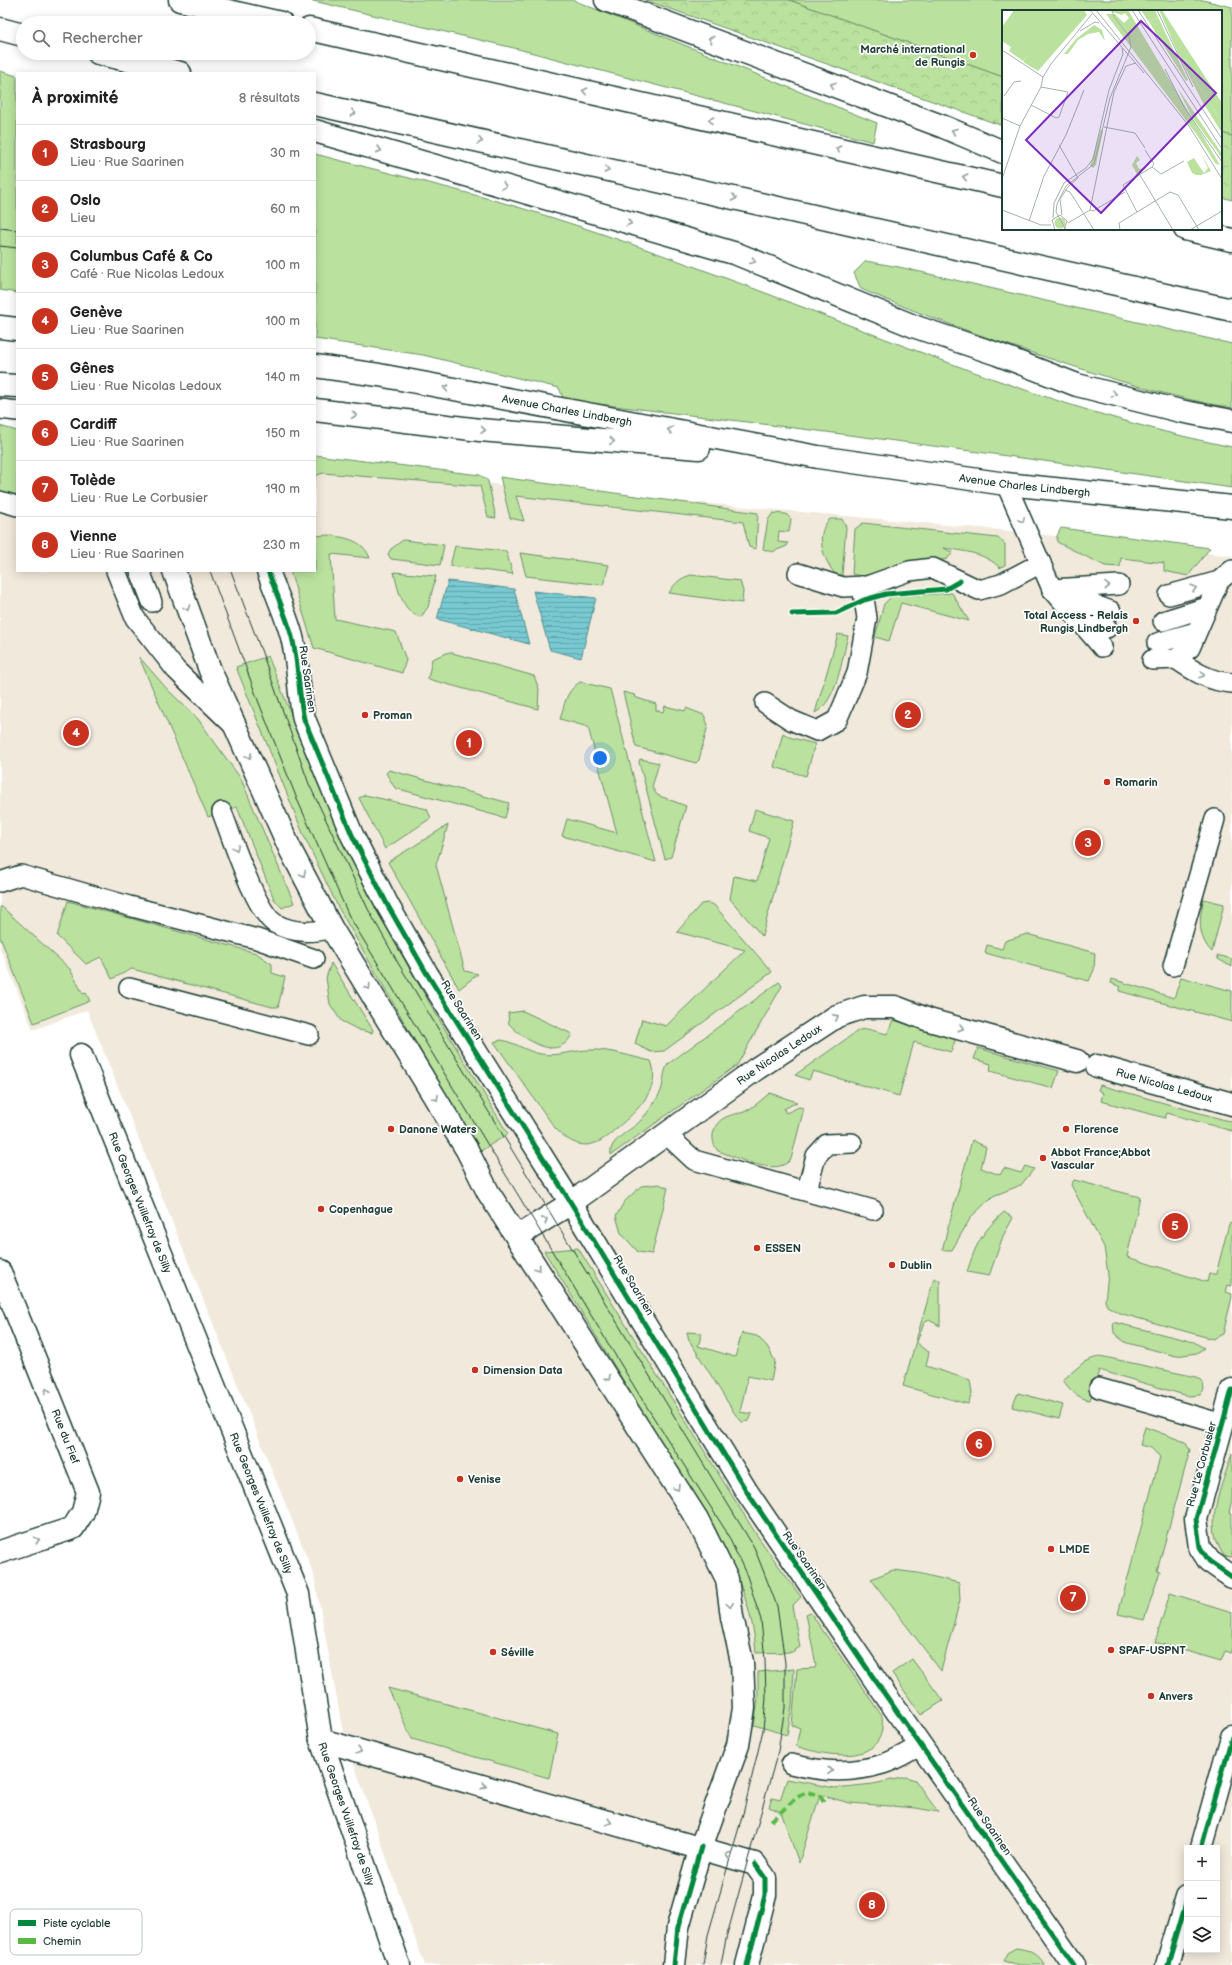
<!DOCTYPE html>
<html lang="fr">
<head>
<meta charset="utf-8">
<style>
	body { margin:0; font-family:"Balsamiq Sans",sans-serif; background:#f6f6f6; color:#222 }
	.controls { position:absolute; right:12px; bottom:12px; display:grid; overflow:hidden; border-radius:0px; box-shadow:0 2px 10px #0003 }
	.controls button { width:36px; height:36px; display:grid; place-items:center; padding:0; border:0; border-bottom:1px solid #e0e0e0; background:#fff; color:#222; font:20px sans-serif }
	.you { position:absolute; left:600px; top:758px; width:14px; height:14px; margin:-10px; border:3px solid #fff; border-radius:50%; background:#1a73e8; box-shadow:0 0 0 6px #1a73e833 }
	.badge { display:grid; place-items:center; width:26px; height:26px; border-radius:50%; background:#c8321e; color:#fff; font-size:13px; font-weight:700 }
	.pin { position:absolute; translate:-50% -50%; border:2px solid #fff; box-shadow:0 1px 4px #0006 }
	.list { margin:0; padding:0; list-style:none }
	h2 { display:flex; justify-content:space-between; align-items:center; height:52px; margin:0; padding:0 16px; font-size:17px }
	h2 small { font-size:13px; font-weight:400; color:#767676 }
	.list li { display:grid; grid-template-columns:26px 1fr auto; gap:12px; align-items:center; box-sizing:border-box; height:56px; padding:0 16px; border-top:1px solid #e0e0e0 }
	.list b { display:block; font-size:15px; white-space:nowrap }
	.list p { margin:0; font-size:13px; white-space:nowrap; color:#767676 }
	.list em { font-size:13px; font-style:normal; color:#767676 }
	.icon { flex:none; width:22px; height:22px; fill:none; stroke:currentColor; stroke-width:2; stroke-linecap:round; stroke-linejoin:round }
	.map { position:relative; flex:none; width:1232px; height:1965px; overflow:hidden }
	.search { position:absolute; background:#fff; box-shadow:0 2px 10px #0003; left:16px; top:16px; width:300px; height:44px; display:flex; align-items:center; gap:10px; box-sizing:border-box; padding:0 14px; border-radius:22px; color:#767676; font-size:15px }
	.panel { position:absolute; background:#fff; box-shadow:0 2px 10px #0003; left:16px; top:72px; width:300px; height:500px; border-radius:0px }
	.map>svg:first-child { display:block }
</style>
</head>
<body>
<div class="map">
<svg width="1232" height="1965" viewBox="0 0 1232 1965">
	<defs>
		<pattern id="forest-crowns" width="20" height="18" patternUnits="userSpaceOnUse"><rect width="20" height="18" fill="#bae29e"/><path d="M2 6a3 3 0 1 1 6 0M12 15a3 3 0 1 1 6 0" fill="none" stroke="#9fc389"/></pattern>
		<pattern id="water-rules" width="6" height="5" patternUnits="userSpaceOnUse"><rect width="6" height="5" fill="#78c9d2"/><path d="M0 2.5h6" fill="none" stroke="#62a4ab"/></pattern>
	</defs>
	<rect width="100%" height="100%" fill="#fff"/>
	<filter id="ink" filterUnits="userSpaceOnUse"><feTurbulence type="fractalNoise" baseFrequency=".025" numOctaves="2"/><feDisplacementMap in="SourceGraphic" scale="8" xChannelSelector="R" yChannelSelector="G"/><feConvolveMatrix kernelMatrix="1 2 1 2 8 2 1 2 1" color-interpolation-filters="sRGB"/></filter>
	<g filter="url(#ink)">
		<path fill="#f1e9db" fill-rule="evenodd" d="M0,434L17,436V571H315V468L1002,530L1232,556V1965H425L411,1928L343,1732L314,1575L87,1010L33,1030L0,948ZM1187,1848H1217V1950H1187Z"/>
		<g fill="#bae29e" stroke="#6c9069">
			<path d="M309,0H573L877,123L873,142L518,49Z"/>
			<path d="M789,0H1203L1232,7V136L1221,133V11H1003V77Z"/>
			<path d="M0,71L17,76V293L0,290Z"/>
			<path d="M315,154C384,172 453,188 521,208C584,227 647,249 709,272C882,335 1051,411 1232,447V488C1010,455 787,426 564,400L559,388L423,355L315,339Z"/>
			<path d="M866,261L899,267L1232,344V408C1172,398 1112,379 1054,360C989,339 924,316 861,289L854,273Z"/>
			<path d="M0,426L17,431V496L0,494Z"/>
			<path d="M315,455L480,475L488,481L496,518L488,517L480,486L323,473L315,476Z"/>
			<path d="M500,477L758,513L756,549L749,547L743,522L516,496L524,521L510,518Z"/>
			<path d="M773,513L786,514L791,519L789,532L779,531L778,542L788,543L787,546L772,552L763,549L768,520Z"/>
			<path d="M830,519H842L846,527L842,575L835,574C823,559 814,534 830,519Z"/>
			<path d="M863,523L998,538L1005,544V565L1000,568C986,553 963,551 944,548L953,553L947,559L861,576L852,574L855,529Z"/>
			<path d="M1061,528L1210,548L1188,576L1164,571V563L1121,558L1120,567L1105,566L1057,542V536Z"/>
			<path d="M329,535C347,538 363,540 370,558L331,554L335,619L396,632L406,660L402,673L314,648L290,571H315V536Z"/>
			<path d="M403,540L444,545L440,565L391,559L388,554L391,549Z"/>
			<path d="M455,546L506,551L513,574L450,566Z"/>
			<path d="M520,553L609,565L603,585L526,576Z"/>
			<path d="M394,572L436,576L428,607L421,617C403,614 397,587 394,572Z"/>
			<path d="M691,575L740,581L743,591L742,603L669,593C675,583 680,578 691,575Z"/>
			<path d="M952,593L969,621L901,603L889,641L875,637L884,604L891,597Z"/>
			<path d="M838,634L848,636C842,659 837,701 815,713Z"/>
			<path d="M449,652L534,676L539,689L538,709L428,679L432,659Z"/>
			<path d="M268,656C293,718 316,781 344,842C390,943 451,1038 508,1134L479,1152L338,907L304,836L236,667Z"/>
			<path d="M139,657L168,690L198,719L241,779L294,903L282,908L274,899L237,807L208,817Z"/>
			<path d="M580,682L610,689L656,862L562,836L567,819L617,833L588,727L560,719C565,704 565,692 580,682Z"/>
			<path d="M623,692L635,695L634,697L656,704V710L663,712L665,706L685,711L686,708L704,715L708,725L699,760L696,763L636,747Z"/>
			<path d="M783,733L789,737L815,744L806,776L774,767Z"/>
			<path d="M640,759L659,763L652,787L657,795L686,806L671,857L665,859L639,762Z"/>
			<path d="M389,770L509,803L505,818L395,788L386,773Z"/>
			<path d="M365,795L427,809L431,818L385,849L359,798Z"/>
			<path d="M755,809L794,821L762,936L730,899L734,876L757,881L769,838L749,831Z"/>
			<path d="M448,825L436,865L465,971L478,974L459,989L388,862Z"/>
			<path d="M1204,899L1224,904L1212,952C1197,937 1199,917 1204,899Z"/>
			<path d="M68,901L256,953L272,964V973L285,977L278,1007H272L132,969L112,979L101,957L86,964L57,936Z"/>
			<path d="M708,903L714,905L772,972L664,1051L651,1052L635,1044L642,1019L666,1026L745,950L677,932L701,904Z"/>
			<path d="M0,907H2L70,969L83,994L86,993L90,1001L34,1023L0,937Z"/>
			<path d="M1027,934L1095,953L1094,970L1089,981L985,953L987,945L1002,949L1005,941Z"/>
			<path d="M1217,955L1232,959V967L1218,959Z"/>
			<path d="M331,963L373,1030L372,1033L359,1030L341,1021L330,1004L326,978Z"/>
			<path d="M1181,977L1232,991V1022L1119,991L1121,987L1111,983L1112,979L1174,998Z"/>
			<path d="M779,982L782,986L737,1065L611,1155C608,1139 632,1131 642,1119C649,1111 656,1101 661,1091C664,1082 663,1072 668,1064Z"/>
			<path d="M523,1011L572,1034C558,1063 525,1040 509,1024L508,1013Z"/>
			<path d="M893,1020L956,1038L951,1052L914,1042L899,1096L813,1071L809,1080L795,1075L859,1030L867,1029L887,1034Z"/>
			<path d="M501,1040C515,1042 527,1052 541,1054C558,1057 573,1050 590,1050C610,1049 632,1057 651,1061C662,1088 637,1111 618,1127C611,1133 602,1142 592,1144C577,1148 565,1138 555,1128L494,1042Z"/>
			<path d="M978,1048L1059,1071L1053,1088L990,1071L991,1064L974,1059Z"/>
			<path d="M1100,1085L1232,1122V1131L1167,1113L1165,1118L1101,1101L1103,1093L1098,1090Z"/>
			<path d="M770,1093L797,1102L784,1109L786,1113L799,1107L804,1108L791,1159C777,1178 737,1157 718,1151C709,1141 712,1123 726,1117C732,1114 738,1114 744,1112C753,1108 762,1099 770,1093Z"/>
			<path d="M972,1140L986,1147L981,1168L1000,1175L1004,1168L1021,1173L1025,1166L1034,1169L1021,1185L993,1196L971,1217L952,1250H942Z"/>
			<path d="M1074,1180L1140,1197L1127,1257L1207,1282L1209,1274H1216L1229,1224L1232,1223V1286L1228,1285L1226,1292L1232,1294V1297L1223,1334L1213,1339L1119,1313L1107,1306L1105,1301L1108,1274L1104,1247L1071,1185Z"/>
			<path d="M659,1184L668,1188L652,1254L638,1252L621,1233L616,1216L624,1202L641,1186Z"/>
			<path d="M1004,1212L1013,1218L1003,1236L989,1276L967,1272C976,1244 981,1233 1004,1212Z"/>
			<path d="M578,1248L756,1534L801,1597L792,1606L800,1647L792,1652L756,1653C752,1573 689,1488 648,1421C613,1364 579,1307 544,1251Z"/>
			<path d="M934,1278L940,1281V1326L929,1320L924,1323L917,1342L921,1347L929,1352L926,1366L970,1380L972,1393L968,1404L903,1386Z"/>
			<path d="M1113,1322L1194,1342L1204,1348L1197,1353L1176,1356L1124,1342L1114,1333Z"/>
			<path d="M687,1332L702,1333L698,1346L735,1357L742,1333L757,1336L767,1346L775,1361L771,1381L748,1376L740,1412L752,1414L749,1421L742,1422L735,1414L689,1340Z"/>
			<path d="M1100,1356L1196,1377L1203,1382L1204,1389L1200,1395L1188,1396L1099,1370L1090,1400C1078,1399 1069,1389 1063,1380L1084,1362Z"/>
			<path d="M1018,1393L1063,1405L1059,1419L1012,1407Z"/>
			<path d="M1145,1427L1185,1442L1190,1450L1157,1571L1160,1572L1144,1620L1118,1614L1160,1457L1151,1448L1140,1445Z"/>
			<path d="M1232,1453V1500L1229,1512L1232,1513V1557L1224,1556C1202,1523 1222,1488 1232,1453Z"/>
			<path d="M893,1570L918,1573L959,1583L960,1600L941,1671L871,1579Z"/>
			<path d="M1170,1593L1232,1612V1653L1225,1651L1221,1661L1155,1642Z"/>
			<path d="M810,1612L882,1716C888,1767 827,1757 796,1746L800,1728L792,1725L797,1669L815,1668L816,1665L806,1614Z"/>
			<path d="M912,1659L943,1701L921,1715L892,1673Z"/>
			<path d="M794,1669L792,1705L787,1735L754,1725L758,1699V1672Z"/>
			<path d="M388,1688L558,1734L549,1778L412,1739Z"/>
			<path d="M906,1777L915,1780L938,1812L916,1808L850,1803L820,1795L799,1863L781,1812L769,1807L772,1798L780,1800L787,1779L835,1788L873,1784Z"/>
			<path d="M1016,1948C1032,1950 1036,1952 1045,1965H1020L1003,1961L1007,1953Z"/>
		</g>
		<g fill="url(#forest-crowns)" stroke="#6c9069">
			<path d="M645,0H789L1003,77V126Z"/>
			<path d="M1221,133L1232,136V200L1221,197Z"/>
		</g>
		<g fill="url(#water-rules)" stroke="#549193">
			<path d="M448,581L514,589L529,644L437,619Z"/>
			<path d="M533,591L596,598L581,658L550,650Z"/>
		</g>
		<g fill="none" stroke-linecap="round" stroke-linejoin="round">
			<g stroke="#1f3d34" stroke-width="22">
				<g id="lane">
					<path d="M0,409L17,411"/>
					<path d="M1006,484L1052,589L1119,585"/>
					<path d="M0,501L17,506"/>
					<path d="M116,571L135,618L176,670L233,725"/>
					<path d="M140,571L152,602"/>
					<path d="M798,573L843,587L867,586L909,571L933,568L979,590L1001,584L1041,563"/>
					<path d="M1052,589L1102,647"/>
					<path d="M1169,595L1219,581L1232,570"/>
					<path d="M1078,599L1111,611"/>
					<path d="M1076,606L1107,628"/>
					<path d="M1163,621L1207,607"/>
					<path d="M1157,643L1196,632"/>
					<path d="M1176,659C1193,671 1211,682 1232,683"/>
					<path d="M1152,660L1176,659L1190,648L1219,581"/>
					<path d="M765,703L791,720L817,731L837,720L857,673L867,618L862,586"/>
					<path d="M222,812C231,835 256,914 276,924C294,934 313,932 332,929"/>
					<path d="M0,882L21,875L129,906L257,939L314,959"/>
					<path d="M1173,966L1215,819"/>
					<path d="M129,988L309,1035"/>
					<path d="M666,1134L694,1160L873,1210"/>
					<path d="M807,1190L816,1156L827,1144L852,1143"/>
					<path d="M1099,1388L1223,1424"/>
					<path d="M791,1764C824,1772 850,1774 883,1764C896,1760 909,1751 922,1745"/>
				</g>
			</g>
			<g stroke="#1f3d34" stroke-width="25">
				<g id="street">
					<path d="M174,571L210,670L291,851L332,929L467,1150L488,1192L697,1519L727,1579L732,1617L742,1662L744,1708L738,1745L701,1847L678,1927L674,1965"/>
					<path d="M268,571C276,593 286,615 292,637C299,664 298,692 304,719L352,835L388,906L427,974L571,1203L747,1492L875,1680L1074,1965"/>
					<path id="s1" d="M81,1055L298,1594L321,1740L399,1965"/>
					<path id="s2" d="M1097,1066L1232,1104"/>
					<path id="s3" d="M518,1236L571,1203L756,1069L837,1016L864,1007H895L929,1020L1077,1061"/>
					<path id="s4" d="M0,1272L88,1492L83,1512L73,1528L0,1552"/>
					<path d="M1232,1390L1196,1519L1200,1547L1209,1561L1232,1577"/>
					<path d="M321,1740L755,1864L765,1878V1895L747,1965"/>
					<path d="M1201,1848L1232,1737"/>
					<path d="M1167,1965L1187,1897"/>
				</g>
			</g>
			<g stroke="#1f3d34" stroke-width="25">
				<g id="secondary">
					<path d="M0,327L17,329"/>
					<path id="s5" d="M315,366L379,375L818,457L1006,484L1232,507"/>
					<path d="M0,385L17,386"/>
					<path d="M315,410L480,430L699,448"/>
				</g>
			</g>
			<g stroke="#1f3d34" stroke-width="25">
				<g id="highway">
					<path d="M180,0L281,23"/>
					<path d="M606,0L944,127L1003,152"/>
					<path d="M0,29L23,35"/>
					<path d="M309,29L1003,186"/>
					<path d="M98,53L180,73"/>
					<path d="M315,104L1232,310"/>
					<path d="M315,131L737,254L916,327L997,354L1077,385L1180,411L1232,421"/>
					<path d="M1185,229L1232,240"/>
				</g>
			</g>
			<use href="#lane" stroke="#fff" stroke-width="19"/>
			<use href="#street" stroke="#fff" stroke-width="22"/>
			<use href="#secondary" stroke="#fff" stroke-width="22"/>
			<use href="#highway" stroke="#fff" stroke-width="22"/>
			<g stroke="#1f3d34" stroke-width="1">
				<path d="M0,228L17,230"/>
				<path d="M0,246L17,248"/>
				<path d="M210,571L259,703L297,799L349,916L643,1401L726,1531L747,1576L761,1620L765,1660L766,1698L763,1730L744,1810L708,1935L703,1965"/>
				<path d="M231,571L261,650L309,784L368,909L398,963L754,1547L777,1606L785,1663V1708L778,1751L726,1939L721,1965"/>
			</g>
			<path stroke="#58b947" stroke-width="4" stroke-dasharray="8 4" stroke-linecap="butt" d="M771,1821L796,1798L806,1792L820,1795L825,1805"/>
			<g stroke="#fff" stroke-width="8">
				<g id="cycleway">
					<path d="M268,571C276,593 286,615 292,637C299,664 298,692 304,719L352,835L388,906L427,974L571,1203L747,1492L875,1680L1074,1965"/>
					<path d="M792,614L836,613L864,600L886,594L946,589L960,581"/>
					<path d="M1232,1390L1196,1519L1200,1547L1209,1561L1232,1577"/>
					<path d="M1201,1848L1232,1737"/>
					<path d="M674,1965L678,1927L701,1847"/>
					<path d="M747,1965L765,1895V1878L755,1864"/>
					<path d="M1167,1965L1187,1897"/>
				</g>
			</g>
			<use href="#cycleway" stroke="#00873e" stroke-width="5"/>
		</g>
		<defs><path id="oneway-chevron" d="M-2-3.5L2.5 0L-2 3.5" fill="none" stroke-width="1.6" stroke-linecap="round" stroke-linejoin="round"/></defs>
		<g stroke="#8f9e9a">
			<use href="#oneway-chevron" transform="translate(711 39) rotate(-159)"/>
			<use href="#oneway-chevron" transform="translate(833 85) rotate(-159)"/>
			<use href="#oneway-chevron" transform="translate(585 91) rotate(-167)"/>
			<use href="#oneway-chevron" transform="translate(353 113) rotate(13)"/>
			<use href="#oneway-chevron" transform="translate(711 120) rotate(-167)"/>
			<use href="#oneway-chevron" transform="translate(954 131) rotate(-157)"/>
			<use href="#oneway-chevron" transform="translate(480 141) rotate(13)"/>
			<use href="#oneway-chevron" transform="translate(838 149) rotate(-167)"/>
			<use href="#oneway-chevron" transform="translate(379 150) rotate(16)"/>
			<use href="#oneway-chevron" transform="translate(607 170) rotate(13)"/>
			<use href="#oneway-chevron" transform="translate(965 177) rotate(-167)"/>
			<use href="#oneway-chevron" transform="translate(504 186) rotate(16)"/>
			<use href="#oneway-chevron" transform="translate(734 198) rotate(13)"/>
			<use href="#oneway-chevron" transform="translate(629 223) rotate(16)"/>
			<use href="#oneway-chevron" transform="translate(753 261) rotate(22)"/>
			<use href="#oneway-chevron" transform="translate(446 388) rotate(-169)"/>
			<use href="#oneway-chevron" transform="translate(1114 394) rotate(14)"/>
			<use href="#oneway-chevron" transform="translate(354 415) rotate(7)"/>
			<use href="#oneway-chevron" transform="translate(483 430) rotate(6)"/>
			<use href="#oneway-chevron" transform="translate(670 430) rotate(-169)"/>
			<use href="#oneway-chevron" transform="translate(612 441) rotate(5)"/>
			<use href="#oneway-chevron" transform="translate(1022 520) rotate(65)"/>
			<use href="#oneway-chevron" transform="translate(1107 586) rotate(-3)"/>
			<use href="#oneway-chevron" transform="translate(1194 588) rotate(-16)"/>
			<use href="#oneway-chevron" transform="translate(187 608) rotate(70)"/>
			<use href="#oneway-chevron" transform="translate(1202 675) rotate(18)"/>
			<use href="#oneway-chevron" transform="translate(249 756) rotate(66)"/>
			<use href="#oneway-chevron" transform="translate(236 848) rotate(69)"/>
			<use href="#oneway-chevron" transform="translate(303 874) rotate(62)"/>
			<use href="#oneway-chevron" transform="translate(368 987) rotate(58)"/>
			<use href="#oneway-chevron" transform="translate(836 1017) rotate(-27)"/>
			<use href="#oneway-chevron" transform="translate(961 1028) rotate(16)"/>
			<use href="#oneway-chevron" transform="translate(436 1098) rotate(59)"/>
			<use href="#oneway-chevron" transform="translate(545 1220) rotate(-32)"/>
			<use href="#oneway-chevron" transform="translate(538 1268) rotate(57)"/>
			<use href="#oneway-chevron" transform="translate(608 1378) rotate(58)"/>
			<use href="#oneway-chevron" transform="translate(47 1391) rotate(-112)"/>
			<use href="#oneway-chevron" transform="translate(677 1488) rotate(58)"/>
			<use href="#oneway-chevron" transform="translate(37 1540) rotate(-18)"/>
			<use href="#oneway-chevron" transform="translate(730 1605) rotate(82)"/>
			<use href="#oneway-chevron" transform="translate(359 1751) rotate(16)"/>
			<use href="#oneway-chevron" transform="translate(830 1771) rotate(2)"/>
			<use href="#oneway-chevron" transform="translate(484 1786) rotate(16)"/>
			<use href="#oneway-chevron" transform="translate(609 1822) rotate(16)"/>
			<use href="#oneway-chevron" transform="translate(728 1855) rotate(-163)"/>
		</g>
	</g>
	<g fill="#c8321e" stroke="#fff" stroke-width="1.5">
		<circle cx="973" cy="55" r="4"/>
		<circle cx="1136" cy="621" r="4"/>
		<circle cx="365" cy="715" r="4"/>
		<circle cx="1107" cy="782" r="4"/>
		<circle cx="391" cy="1129" r="4"/>
		<circle cx="1066" cy="1129" r="4"/>
		<circle cx="1043" cy="1158" r="4"/>
		<circle cx="321" cy="1209" r="4"/>
		<circle cx="757" cy="1248" r="4"/>
		<circle cx="892" cy="1265" r="4"/>
		<circle cx="475" cy="1370" r="4"/>
		<circle cx="460" cy="1479" r="4"/>
		<circle cx="1051" cy="1549" r="4"/>
		<circle cx="1111" cy="1650" r="4"/>
		<circle cx="493" cy="1652" r="4"/>
		<circle cx="1151" cy="1696" r="4"/>
	</g>
	<g text-anchor="middle" stroke-width="3.5" stroke-linejoin="round" paint-order="stroke">
		<g font-size="11" font-weight="bold" fill="#1f3d34" stroke="#fff" text-anchor="start">
			<text x="965" y="53" text-anchor="end">Marché international<tspan x="965" dy="13">de Rungis</tspan></text>
			<text x="1128" y="619" text-anchor="end">Total Access - Relais<tspan x="1128" dy="13">Rungis Lindbergh</tspan></text>
			<text x="373" y="719">Proman</text>
			<text x="1115" y="786">Romarin</text>
			<text x="399" y="1133">Danone Waters</text>
			<text x="1074" y="1133">Florence</text>
			<text x="1051" y="1156">Abbot France;Abbot<tspan x="1051" dy="13">Vascular</tspan></text>
			<text x="329" y="1213">Copenhague</text>
			<text x="765" y="1252">ESSEN</text>
			<text x="900" y="1269">Dublin</text>
			<text x="483" y="1374">Dimension Data</text>
			<text x="468" y="1483">Venise</text>
			<text x="1059" y="1553">LMDE</text>
			<text x="1119" y="1654">SPAF-USPNT</text>
			<text x="501" y="1656">Séville</text>
			<text x="1159" y="1700">Anvers</text>
		</g>
		<g font-size="11" fill="#1f3d34" stroke="#fff">
			<text dy="4" stroke="none"><textPath href="#s5" startOffset="256">Avenue Charles Lindbergh</textPath></text>
			<text dy="4" stroke="none"><textPath href="#s5" startOffset="720">Avenue Charles Lindbergh</textPath></text>
			<text transform="translate(308 679) rotate(82)" y="4">Rue Saarinen</text>
			<text transform="translate(462 1010) rotate(58)" y="4">Rue Saarinen</text>
			<text dy="4" stroke="none"><textPath href="#s3" startOffset="318">Rue Nicolas Ledoux</textPath></text>
			<text dy="4" stroke="none"><textPath href="#s2" startOffset="70">Rue Nicolas Ledoux</textPath></text>
			<text dy="4" stroke="none"><textPath href="#s1" startOffset="159">Rue Georges Vuillefroy de Silly</textPath></text>
			<text transform="translate(634 1285) rotate(59)" y="4">Rue Saarinen</text>
			<text dy="4" stroke="none"><textPath href="#s4" startOffset="177">Rue du Fief</textPath></text>
			<text transform="translate(1201 1464) rotate(-75)" y="4">Rue Le Corbusier</text>
			<text dy="4" stroke="none"><textPath href="#s1" startOffset="483">Rue Georges Vuillefroy de Silly</textPath></text>
			<text transform="translate(805 1560) rotate(55)" y="4">Rue Saarinen</text>
			<text dy="4" stroke="none"><textPath href="#s1" startOffset="807">Rue Georges Vuillefroy de Silly</textPath></text>
			<text transform="translate(990 1826) rotate(55)" y="4">Rue Saarinen</text>
		</g>
	</g>
	<g transform="translate(1002 10)">
		<rect width="220" height="220" fill="#fff"/>
		<path d="M12,0H82L85,5L36,61L21,52L24,46L21,51L7,41L9,37L0,31V17ZM104,0H126L218,155L214,154L195,125L104,4H113L122,13L127,8L123,3L120,5ZM157,0H160L220,93V112L197,77L183,49L178,48ZM156,7L186,70L184,71L147,12ZM92,15L100,20L103,31L97,22L86,24L76,30L66,44H62L74,29ZM175,77L220,144V148L190,107ZM99,119L101,121L94,155L91,158L88,156ZM199,144L209,161L199,165H194L190,163L185,152L192,148L202,163L206,158ZM135,146L138,150L134,153L137,159L143,158L135,164L130,155ZM52.5 213a5.5 5.5 0 1 1 11 0a5.5 5.5 0 1 1-11 0Z" fill="#bae29e"/>
		<path d="M139,0H153L156,7L147,12ZM178,48L183,49L197,77L220,112V123L200,91Z" fill="#bae29e"/>
		<path fill="none" stroke="#a5b1ae" stroke-width="1" d="M88,0L142,63M94,0L187,116L220,169M130,0L220,139M136,0L220,129M155,0L191,77M78,21L93,12L97,13M0,40L41,67M163,59L182,97L220,152M2,86L12,72L19,71M29,95L54,108L57,107L66,82L39,77M0,108L18,116M102,117L133,123L143,138M57,135L76,168L66,177L58,189L60,205M143,140L152,154L150,157M150,157L159,164L182,151M138,165L171,220M0,169L18,116L39,77L41,67L49,54L90,4M63,180L68,182L92,220M0,200L39,215H49M88,200L91,201L123,182M135,202L121,175L150,157M51,208L52,193L62,173L84,158L91,149L107,80L121,44L120,38M27,211L42,166L64,125L82,80M66,213L88,200L112,82L124,56L134,53M53,220L50,210L58,205L65,211L62,220M64,220L54,202L55,194L64,176L92,154L108,88L129,37L127,26L112,7L110,0M118,220L117,213L168,182L176,185L197,220M188,220L220,201"/>
		<path fill="#7b2cbf" fill-opacity="0.15" stroke="#7b2cbf" stroke-width="2" d="M139,11L214,83L99,203L24,130Z"/>
		<rect width="220" height="220" fill="none" stroke="#1f3d34" stroke-width="2"/>
	</g>
	<rect x="10" y="1909" width="132" height="46" rx="6" fill="#fff" stroke="#bcc5c2" stroke-width="1"/>
	<rect x="18" y="1920" width="18" height="6" fill="#00873e"/>
	<rect x="18" y="1938" width="18" height="6" fill="#58b947"/>
	<g font-size="11" fill="#1f3d34">
		<text x="43" y="1927">Piste cyclable</text>
		<text x="43" y="1945">Chemin</text>
	</g>
</svg>
<div class="controls">
<button>+</button>
<button>−</button>
<button><svg class="icon" aria-label="layers" viewBox="0 0 24 24"><path d="M12 4l9 5-9 5-9-5zM3 14l9 5 9-5"/></svg></button>
</div>
<div class="you"></div>
<div class="pin badge" style="left:469px;top:743px">1</div>
<div class="pin badge" style="left:908px;top:715px">2</div>
<div class="pin badge" style="left:1088px;top:843px">3</div>
<div class="pin badge" style="left:76px;top:733px">4</div>
<div class="pin badge" style="left:1175px;top:1226px">5</div>
<div class="pin badge" style="left:979px;top:1444px">6</div>
<div class="pin badge" style="left:1073px;top:1598px">7</div>
<div class="pin badge" style="left:872px;top:1905px">8</div>
<div class="search"><svg class="icon" aria-label="search" viewBox="0 0 24 24"><circle cx="10" cy="10" r="6"/><path d="M15 15l6 6"/></svg>Rechercher</div>
<section class="panel">
<h2>À proximité<small>8 résultats</small></h2>
<ul class="list">
<li><span class="badge">1</span><div><b>Strasbourg</b><p>Lieu · Rue Saarinen</p></div><em>30 m</em></li>
<li><span class="badge">2</span><div><b>Oslo</b><p>Lieu</p></div><em>60 m</em></li>
<li><span class="badge">3</span><div><b>Columbus Café &amp; Co</b><p>Café · Rue Nicolas Ledoux</p></div><em>100 m</em></li>
<li><span class="badge">4</span><div><b>Genève</b><p>Lieu · Rue Saarinen</p></div><em>100 m</em></li>
<li><span class="badge">5</span><div><b>Gênes</b><p>Lieu · Rue Nicolas Ledoux</p></div><em>140 m</em></li>
<li><span class="badge">6</span><div><b>Cardiff</b><p>Lieu · Rue Saarinen</p></div><em>150 m</em></li>
<li><span class="badge">7</span><div><b>Tolède</b><p>Lieu · Rue Le Corbusier</p></div><em>190 m</em></li>
<li><span class="badge">8</span><div><b>Vienne</b><p>Lieu · Rue Saarinen</p></div><em>230 m</em></li>
</ul>
</section>
</div>
</body>
</html>
